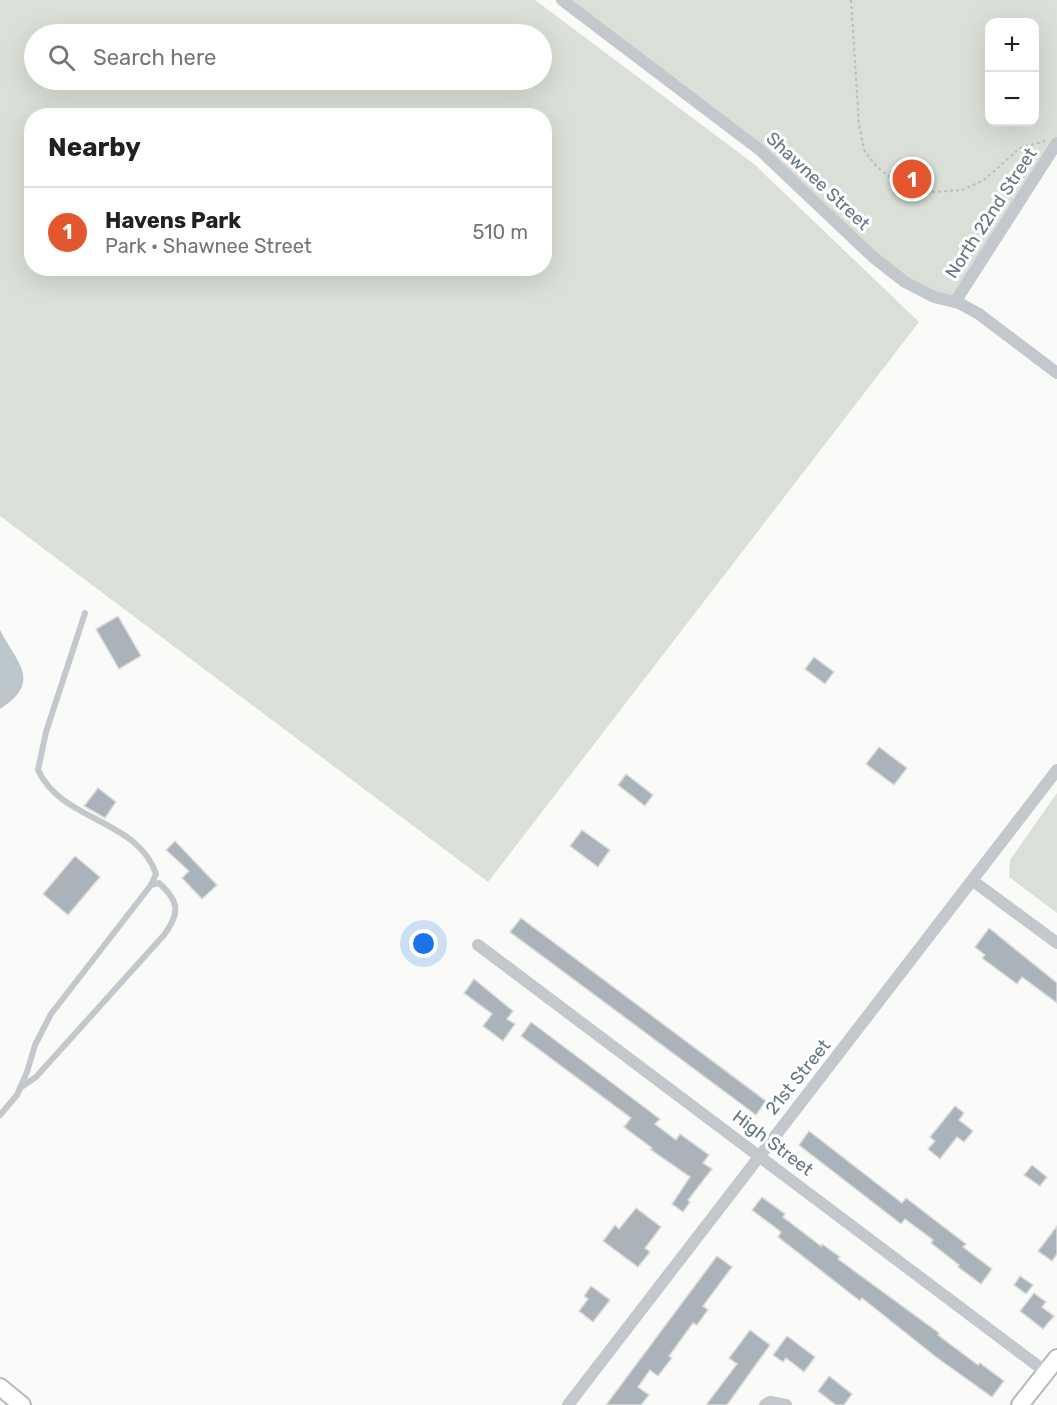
<!DOCTYPE html>
<html lang="en">
<head>
<meta charset="utf-8">
<style>
	body { margin:0; font-family:Rubik,sans-serif; background:#f2f2f2; color:#202124 }
	.controls { position:absolute; right:18px; top:18px; display:grid; overflow:hidden; border-radius:12px; box-shadow:0 6px 24px #0002 }
	.controls button { width:54px; height:54px; display:grid; place-items:center; padding:0; border:0; border-bottom:2px solid #e0e0e0; background:#fff; color:#202124; font:30px sans-serif }
	.you { position:absolute; left:424px; top:944px; width:21px; height:21px; margin:-15px; border:4px solid #fff; border-radius:50%; background:#1a73e8; box-shadow:0 0 0 9px #1a73e833 }
	.badge { display:grid; place-items:center; width:39px; height:39px; border-radius:50%; background:#e4572e; color:#fff; font-size:20px; font-weight:700 }
	.pin { position:absolute; translate:-50% -50%; border:3px solid #fff; box-shadow:0 2px 6px #0006 }
	.list { margin:0; padding:0; list-style:none }
	h2 { display:flex; justify-content:space-between; align-items:center; height:78px; margin:0; padding:0 24px; font-size:26px }
	h2 small { font-size:20px; font-weight:400; color:#757577 }
	.list li { display:grid; grid-template-columns:39px 1fr auto; gap:18px; align-items:center; box-sizing:border-box; height:90px; padding:0 24px; border-top:2px solid #e0e0e0 }
	.list b { display:block; font-size:22px; white-space:nowrap }
	.list p { margin:0; font-size:20px; white-space:nowrap; color:#757577 }
	.list em { font-size:20px; font-style:normal; color:#757577 }
	.icon { flex:none; width:33px; height:33px; fill:none; stroke:currentColor; stroke-width:2; stroke-linecap:round; stroke-linejoin:round }
	.map { position:relative; flex:none; width:1057px; height:1405px; overflow:hidden }
	.search { position:absolute; background:#fff; box-shadow:0 6px 24px #0002; left:24px; top:24px; width:528px; height:66px; display:flex; align-items:center; gap:15px; box-sizing:border-box; padding:0 21px; border-radius:33px; color:#757577; font-size:22px }
	.panel { position:absolute; background:#fff; box-shadow:0 6px 24px #0002; left:24px; top:108px; width:528px; height:168px; border-radius:24px }
	.map>svg:first-child { display:block }
</style>
</head>
<body>
<div class="map">
<svg width="1057" height="1405" viewBox="0 0 1057 1405">
	<rect width="100%" height="100%" fill="#fafaf8"/>
	<g fill="#dadfd7" fill-rule="evenodd">
		<path d="M0,0H535L754,164L919,322L488,882L0,516ZM542,34V80H34V34ZM32,116H544V268H32Z"/>
		<path d="M562,0H1057V143L955,302L905,282L760,150ZM990,22H1034V122H990Z"/>
		<path d="M1057,793V913L1009,877L1010,860Z"/>
	</g>
	<path fill="#bbc7cb" d="M0,630C17,663 43,682 0,709Z"/>
	<g fill="#aab3b9" stroke="#dcdcda" stroke-width="1.5">
		<path d="M118,616L141,656L119,669L96,629Z"/>
		<path d="M814,657L834,672L825,684L805,669Z"/>
		<path d="M879,747L907,768L894,785L866,764Z"/>
		<path d="M626,774L653,795L645,806L618,785Z"/>
		<path d="M98,788L116,802L105,818L84,806Z"/>
		<path d="M582,830L610,850L598,867L570,846Z"/>
		<path d="M175,841L217,885L202,899L182,878L189,871L166,850Z"/>
		<path d="M75,856L100,877L68,915L43,894Z"/>
		<path d="M521,918L766,1101L756,1115L510,932Z"/>
		<path d="M989,928L1057,983V1003L1022,977L1017,984L982,958L985,955L975,947Z"/>
		<path d="M474,979L513,1011L507,1019L515,1024L503,1041L483,1026L492,1014L464,993Z"/>
		<path d="M531,1022L660,1119L655,1124L676,1140L680,1134L709,1155L703,1163L712,1169L688,1200L690,1202L683,1212L672,1204L690,1177L650,1149L652,1148L624,1127L631,1118L521,1036Z"/>
		<path d="M955,1106L964,1113L959,1120L973,1131L964,1142L957,1137L940,1159L928,1149L935,1141L930,1137Z"/>
		<path d="M809,1131L902,1203L906,1198L966,1244L963,1247L992,1269L981,1284L958,1267L959,1265L931,1243L933,1240L905,1219L901,1224L799,1145Z"/>
		<path d="M1032,1165L1047,1177L1040,1186L1024,1175Z"/>
		<path d="M762,1197L785,1214L783,1217L821,1246L822,1244L840,1257L838,1259L939,1333L938,1335L978,1365L980,1363L1004,1381L992,1397L936,1357L862,1298L860,1301L778,1237L781,1232L752,1210Z"/>
		<path d="M636,1208L661,1227L645,1248L650,1252L638,1267L603,1241L615,1225L619,1229Z"/>
		<path d="M1057,1226V1254L1052,1261L1038,1251Z"/>
		<path d="M717,1256L732,1267L703,1306L708,1310L697,1325L693,1323L669,1356L672,1358L658,1376L650,1370L638,1387L649,1395L641,1405H606Z"/>
		<path d="M1020,1276L1033,1285L1026,1294L1014,1285Z"/>
		<path d="M591,1286L610,1300L593,1322L579,1311L588,1299L584,1296Z"/>
		<path d="M1034,1293L1046,1302L1042,1307L1054,1316L1043,1329L1020,1311Z"/>
		<path d="M750,1330L770,1345L727,1405H706L737,1364L729,1358Z"/>
		<path d="M787,1336L815,1357L804,1372L786,1358L783,1362L773,1355Z"/>
		<path d="M829,1376L852,1394L844,1405H836L818,1391Z"/>
	</g>
	<g fill="none" stroke-linecap="round" stroke-linejoin="round">
		<g stroke="#b3babf" stroke-width="20">
			<g id="secondary">
				<path d="M0,1387L22,1405"/>
				<path d="M1020,1405L1057,1358"/>
			</g>
		</g>
		<path stroke="#bbbfc2" stroke-width="2" stroke-dasharray="3 3" stroke-linecap="butt" d="M851,0L859,124L864,150L877,167L900,185L933,192L962,190L984,180L1020,148L1045,141"/>
		<g stroke="#c3c8cc" stroke-width="6">
			<path d="M20,1088L36,1077L164,935C180,913 180,902 159,883L151,885"/>
			<path d="M0,1115L17,1095L27,1072L35,1045L51,1014L151,885L156,874C138,819 62,822 38,770L46,732L85,613"/>
		</g>
		<g stroke="#c3c8cc" stroke-width="12">
			<path d="M562,0L760,150L873,257L905,282L934,297L959,303L979,314L1057,373"/>
			<path d="M955,302L1057,143"/>
			<path d="M973,881L1057,943"/>
			<path d="M478,945L1046,1372"/>
			<path d="M568,1405L1057,770"/>
			<path d="M765,1405L770,1402L786,1405"/>
		</g>
		<use href="#secondary" stroke="#fff" stroke-width="16"/>
	</g>
	<g text-anchor="middle" stroke-width="6" stroke-linejoin="round" paint-order="stroke">
		<g font-size="18" fill="#657683" stroke="#fff">
			<text transform="translate(818 181) rotate(43)" y="6">Shawnee Street</text>
			<text transform="translate(991 213) rotate(-57)" y="6">North 22nd Street</text>
			<text transform="translate(798 1077) rotate(-51)" y="6">21st Street</text>
			<text transform="translate(773 1143) rotate(37)" y="6">High Street</text>
		</g>
	</g>
</svg>
<div class="controls">
<button>+</button>
<button>−</button>
</div>
<div class="you"></div>
<div class="pin badge" style="left:912px;top:179px">1</div>
<div class="search"><svg class="icon" aria-label="search" viewBox="0 0 24 24"><circle cx="10" cy="10" r="6"/><path d="M15 15l6 6"/></svg>Search here</div>
<section class="panel">
<h2>Nearby<small></small></h2>
<ul class="list">
<li><span class="badge">1</span><div><b>Havens Park</b><p>Park · Shawnee Street</p></div><em>510 m</em></li>
</ul>
</section>
</div>
</body>
</html>
